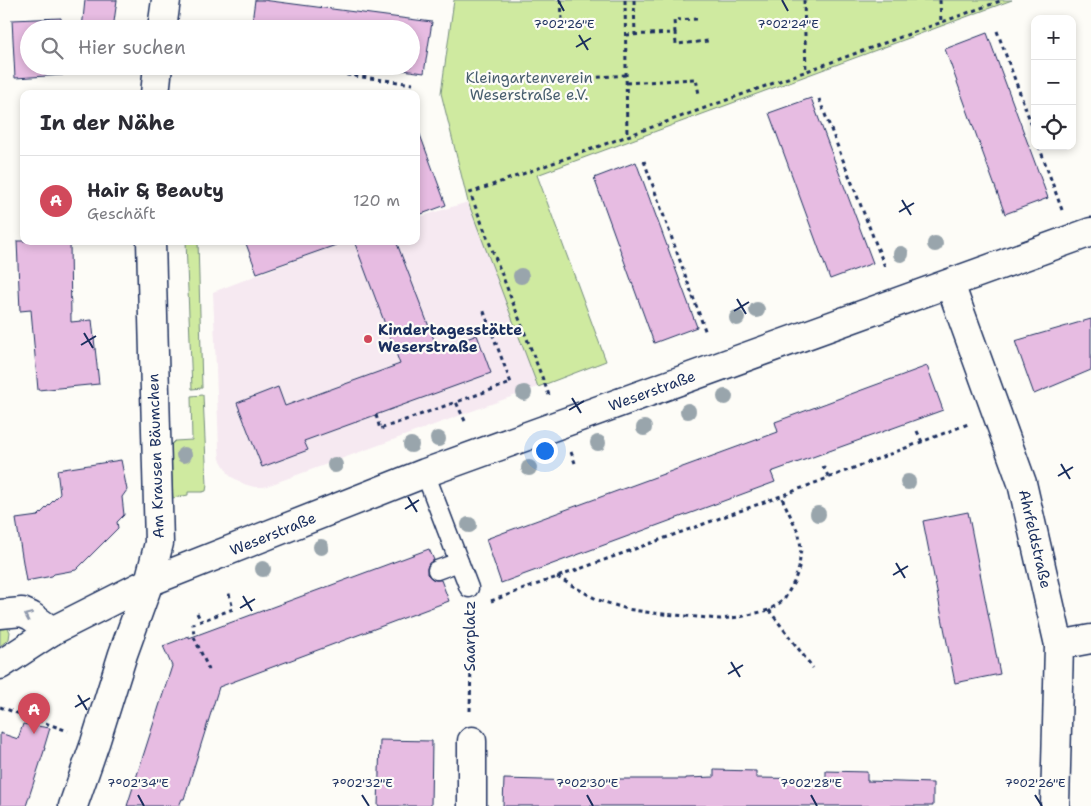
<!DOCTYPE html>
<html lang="de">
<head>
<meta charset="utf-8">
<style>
	body { margin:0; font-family:"Shantell Sans",sans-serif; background:#f7f7f7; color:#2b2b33 }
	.controls { position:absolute; right:15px; top:15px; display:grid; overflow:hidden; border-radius:10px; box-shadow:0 2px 8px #0003 }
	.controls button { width:45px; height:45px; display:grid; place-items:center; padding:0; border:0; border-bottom:1px solid #e1e1e2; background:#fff; color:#2b2b33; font:25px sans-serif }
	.you { position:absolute; left:544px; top:450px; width:18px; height:18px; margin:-12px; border:4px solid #fff; border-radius:50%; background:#1a73e8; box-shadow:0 0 0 8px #1a73e833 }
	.badge { display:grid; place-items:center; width:32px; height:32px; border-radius:50%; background:#d1495b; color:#fff; font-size:16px; font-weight:700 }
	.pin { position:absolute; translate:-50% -41px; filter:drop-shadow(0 1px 2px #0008) }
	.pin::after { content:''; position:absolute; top:26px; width:18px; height:15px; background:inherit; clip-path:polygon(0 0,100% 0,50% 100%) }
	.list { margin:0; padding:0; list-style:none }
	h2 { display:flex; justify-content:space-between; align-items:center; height:65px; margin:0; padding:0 20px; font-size:21px }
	h2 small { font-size:16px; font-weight:400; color:#7c7c81 }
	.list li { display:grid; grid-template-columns:32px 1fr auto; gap:15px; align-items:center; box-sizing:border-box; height:90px; padding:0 20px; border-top:1px solid #e1e1e2 }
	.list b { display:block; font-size:19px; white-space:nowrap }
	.list p { margin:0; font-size:16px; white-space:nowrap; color:#7c7c81 }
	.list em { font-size:16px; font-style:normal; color:#7c7c81 }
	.icon { flex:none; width:28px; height:28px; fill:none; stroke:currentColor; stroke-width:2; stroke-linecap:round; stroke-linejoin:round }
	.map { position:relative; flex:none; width:1091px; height:806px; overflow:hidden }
	.search { position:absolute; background:#fff; box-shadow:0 2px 8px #0003; left:20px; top:20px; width:400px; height:55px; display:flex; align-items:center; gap:12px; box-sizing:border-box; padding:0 18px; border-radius:28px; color:#7c7c81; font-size:19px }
	.panel { position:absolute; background:#fff; box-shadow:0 2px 8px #0003; left:20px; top:90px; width:400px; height:155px; border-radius:10px }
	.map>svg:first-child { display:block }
</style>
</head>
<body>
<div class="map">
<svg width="1091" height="806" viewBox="0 0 1091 806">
	<rect width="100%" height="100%" fill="#fdfcf7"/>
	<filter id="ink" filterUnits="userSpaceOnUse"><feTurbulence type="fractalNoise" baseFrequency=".02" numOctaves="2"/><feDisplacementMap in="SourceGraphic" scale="10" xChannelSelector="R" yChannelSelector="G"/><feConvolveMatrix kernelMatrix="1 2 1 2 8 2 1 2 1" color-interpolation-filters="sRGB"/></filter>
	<g filter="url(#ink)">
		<path fill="#f6e9f1" d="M468,202L538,387L264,487H254L244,484L230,476L220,459L219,448L213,292L346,241H416V218Z"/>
		<g fill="#cfeaa0" stroke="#758c7f">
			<path d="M454,0H1012L537,175L606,361L538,387L468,202L441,93Z"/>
			<path d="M186,241H198L202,388L192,389Z"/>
			<path d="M203,395L207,485L206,491L202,492H188V495L173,498L170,446L175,441L192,440L191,396Z"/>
			<path d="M0,624L7,626L10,632L9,639L0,646Z"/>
		</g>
		<g fill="#e7bce2" stroke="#1b2f5e">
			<path d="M85,0H117L113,29H82Z"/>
			<path d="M255,0H263L432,22L424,73L375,66H411V29H251Z"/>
			<path d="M61,18V29H29V66H63V75L15,78L12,20Z"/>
			<path d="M987,33L1048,198L1005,214L945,49Z"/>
			<path d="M811,98L873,263L830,279L769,113Z"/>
			<path d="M416,132H419L446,205L416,216Z"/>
			<path d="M636,162L697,327L654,343L594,178Z"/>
			<path d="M17,241H70L71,322L92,320L99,384L38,390L31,310L20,311Z"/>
			<path d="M245,241H335L336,245L257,273Z"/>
			<path d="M354,241H396L438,350L477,335L491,373L304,441L308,450L262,467L237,403L278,387L285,406L400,364Z"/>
			<path d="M1091,319V370L1034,394L1015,341Z"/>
			<path d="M927,366L943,410L771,472L775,482L501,583L486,539L778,432L775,422Z"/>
			<path d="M121,460L127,490L122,497L124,515L117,522L118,528L76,570L54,574L52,576L26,581L16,519L38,516L60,494L57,470Z"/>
			<path d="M968,512L1000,674L955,683L923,521Z"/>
			<path d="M429,549L434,560L429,563L427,568V574L431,578L435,580H441L449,601L219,687L184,799H182L179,806H127L172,666L163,646L189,636V638Z"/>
			<path d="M23,724L50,728L44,748H45L26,806H0V733L18,739Z"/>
			<path d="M380,740L432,741L431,806H378Z"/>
			<path d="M714,770L756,771V778L826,779V771L867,772V781L933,783V806H503L504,779L578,781V779H686V778L714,777Z"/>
		</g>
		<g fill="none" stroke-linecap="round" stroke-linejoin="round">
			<g stroke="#1b2f5e" stroke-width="21">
				<g id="lane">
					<path d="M425,473L469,588"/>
					<path d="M437,570L459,562"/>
				</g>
			</g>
			<g stroke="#1b2f5e" stroke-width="31">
				<g id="street">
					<path d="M162,29L166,0"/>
					<path d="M155,94L158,66"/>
					<path d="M950,284L1022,483L1059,645L1055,806"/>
					<path d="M0,614L22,612L31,616L52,631"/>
					<path d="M1059,645L1091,639"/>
					<path d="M73,806L95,743L123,654L149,582L159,543L151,241"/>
					<path d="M472,806V741"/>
				</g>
			</g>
			<g stroke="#1b2f5e" stroke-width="31">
				<path id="secondary" d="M0,665L52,631L149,582L425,473L1091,232"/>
			</g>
			<g stroke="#1b2f5e" stroke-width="3" stroke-dasharray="4 4" stroke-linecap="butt">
				<path d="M561,0L562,19"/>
				<path d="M625,0L627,136"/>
				<path d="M634,0L635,35"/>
				<path d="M804,0L806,72"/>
				<path d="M940,0L941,23"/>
				<path d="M997,31L1035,134"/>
				<path d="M675,33L674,20L697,19"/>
				<path d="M626,35L675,33L676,44L709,41"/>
				<path d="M283,66L413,84"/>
				<path d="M550,81L626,75"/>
				<path d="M626,83L696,79L699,94"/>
				<path d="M819,99L885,267"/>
				<path d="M1039,146L1062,210"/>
				<path d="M644,161L706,333"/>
				<path d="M549,395L470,193L1003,0"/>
				<path d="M376,415L380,429L456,402"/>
				<path d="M465,421L456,402L511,383L483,309"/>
				<path d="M917,431L922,442"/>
				<path d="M571,452L575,463"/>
				<path d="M823,466L829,478"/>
				<path d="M557,577L598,600L627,609L652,613L720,619L740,617L769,610L784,600L794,582L799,568L801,548L799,534L781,496"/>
				<path d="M491,601L781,496L968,424"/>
				<path d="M769,610L813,668"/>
				<path d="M197,613L201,621"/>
				<path d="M209,670L194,637L193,624L233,609L228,590"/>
				<path d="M0,707L68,731"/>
				<path d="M470,711L472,612"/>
			</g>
			<use href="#lane" stroke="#fdfcf7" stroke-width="18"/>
			<use href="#street" stroke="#fdfcf7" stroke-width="28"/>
			<use href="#secondary" stroke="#fdfcf7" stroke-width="28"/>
		</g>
		<g fill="#99a5ac">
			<circle cx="935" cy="244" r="8"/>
			<circle cx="901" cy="254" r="8"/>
			<circle cx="521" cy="276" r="8"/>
			<circle cx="757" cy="310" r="8"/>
			<circle cx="737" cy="318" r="8"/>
			<circle cx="524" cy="393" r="8"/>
			<circle cx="725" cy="397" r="8"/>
			<circle cx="688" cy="411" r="8"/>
			<circle cx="644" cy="428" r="8"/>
			<circle cx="438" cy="439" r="8"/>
			<circle cx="598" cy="443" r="8"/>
			<circle cx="411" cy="445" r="8"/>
			<circle cx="184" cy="455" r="8"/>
			<circle cx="335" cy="465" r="8"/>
			<circle cx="529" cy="468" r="8"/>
			<circle cx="908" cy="482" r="8"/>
			<circle cx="818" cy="514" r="8"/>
			<circle cx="469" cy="525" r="8"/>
			<circle cx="321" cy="547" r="8"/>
			<circle cx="263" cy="569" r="8"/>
		</g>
		<defs><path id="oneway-chevron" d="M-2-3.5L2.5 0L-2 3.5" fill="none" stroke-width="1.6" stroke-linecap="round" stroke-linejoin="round" transform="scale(1.25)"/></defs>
		<use stroke="#8c96aa" href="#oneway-chevron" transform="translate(28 616) rotate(-156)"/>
	</g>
	<path fill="none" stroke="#1b2f5e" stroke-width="2" d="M558,0L564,11M782,0L788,11M579,35L588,50M576,47L591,38M902,200L911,215M899,212L914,203M737,299L746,314M734,311L749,302M84,333L93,348M81,345L96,336M572,398L581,413M569,410L584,401M1061,464L1070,479M1058,476L1073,467M408,497L417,512M405,509L419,500M896,563L905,578M893,575L908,566M243,596L252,611M240,608L255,599M731,662L740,677M728,674L743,665M78,695L87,710M75,707L90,698M138,795L144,806M362,795L369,806M587,795L593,806M811,795L817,806M1035,795L1042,806"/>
	<circle fill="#d1495b" stroke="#fdfcf7" stroke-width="2" cx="368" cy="339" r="5"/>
	<g text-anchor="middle" stroke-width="4.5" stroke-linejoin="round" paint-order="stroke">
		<g font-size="15" fill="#485e6e" stroke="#fdfcf7">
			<text x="529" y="83">Kleingartenverein<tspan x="529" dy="17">Weserstraße e.V.</tspan></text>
		</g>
		<g font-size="15" font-weight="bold" fill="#1b2f5e" stroke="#fdfcf7" text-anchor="start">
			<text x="378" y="335">Kindertagesstätte<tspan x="378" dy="17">Weserstraße</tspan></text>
		</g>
		<g font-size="15" fill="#1b2f5e" stroke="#fdfcf7">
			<text transform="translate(652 391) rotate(-20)" y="5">Weserstraße</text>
			<text transform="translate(156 456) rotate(-92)" y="5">Am Krausen Bäumchen</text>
			<text transform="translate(273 534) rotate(-22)" y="5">Weserstraße</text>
			<text transform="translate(1035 539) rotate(77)" y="5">Ahrfeldstraße</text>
			<text transform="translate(470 636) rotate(-90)" y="5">Saarplatz</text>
		</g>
	</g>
	<g font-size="12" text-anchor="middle" fill="#1b2f5e" stroke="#fdfcf7" stroke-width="4.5" stroke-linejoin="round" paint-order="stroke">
		<text x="564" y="28">7°02'26"E</text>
		<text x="788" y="28">7°02'24"E</text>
		<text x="138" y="787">7°02'34"E</text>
		<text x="362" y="787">7°02'32"E</text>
		<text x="587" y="787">7°02'30"E</text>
		<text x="811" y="787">7°02'28"E</text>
		<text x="1035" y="787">7°02'26"E</text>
	</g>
</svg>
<div class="controls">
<button>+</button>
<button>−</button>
<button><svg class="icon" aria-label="locate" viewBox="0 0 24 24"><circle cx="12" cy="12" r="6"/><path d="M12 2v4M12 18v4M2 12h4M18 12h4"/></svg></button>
</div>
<div class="you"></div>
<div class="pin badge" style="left:34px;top:734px">A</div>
<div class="search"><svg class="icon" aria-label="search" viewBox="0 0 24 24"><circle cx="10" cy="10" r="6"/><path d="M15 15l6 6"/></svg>Hier suchen</div>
<section class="panel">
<h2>In der Nähe<small></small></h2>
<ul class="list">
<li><span class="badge">A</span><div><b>Hair &amp; Beauty</b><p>Geschäft</p></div><em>120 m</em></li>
</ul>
</section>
</div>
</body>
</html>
